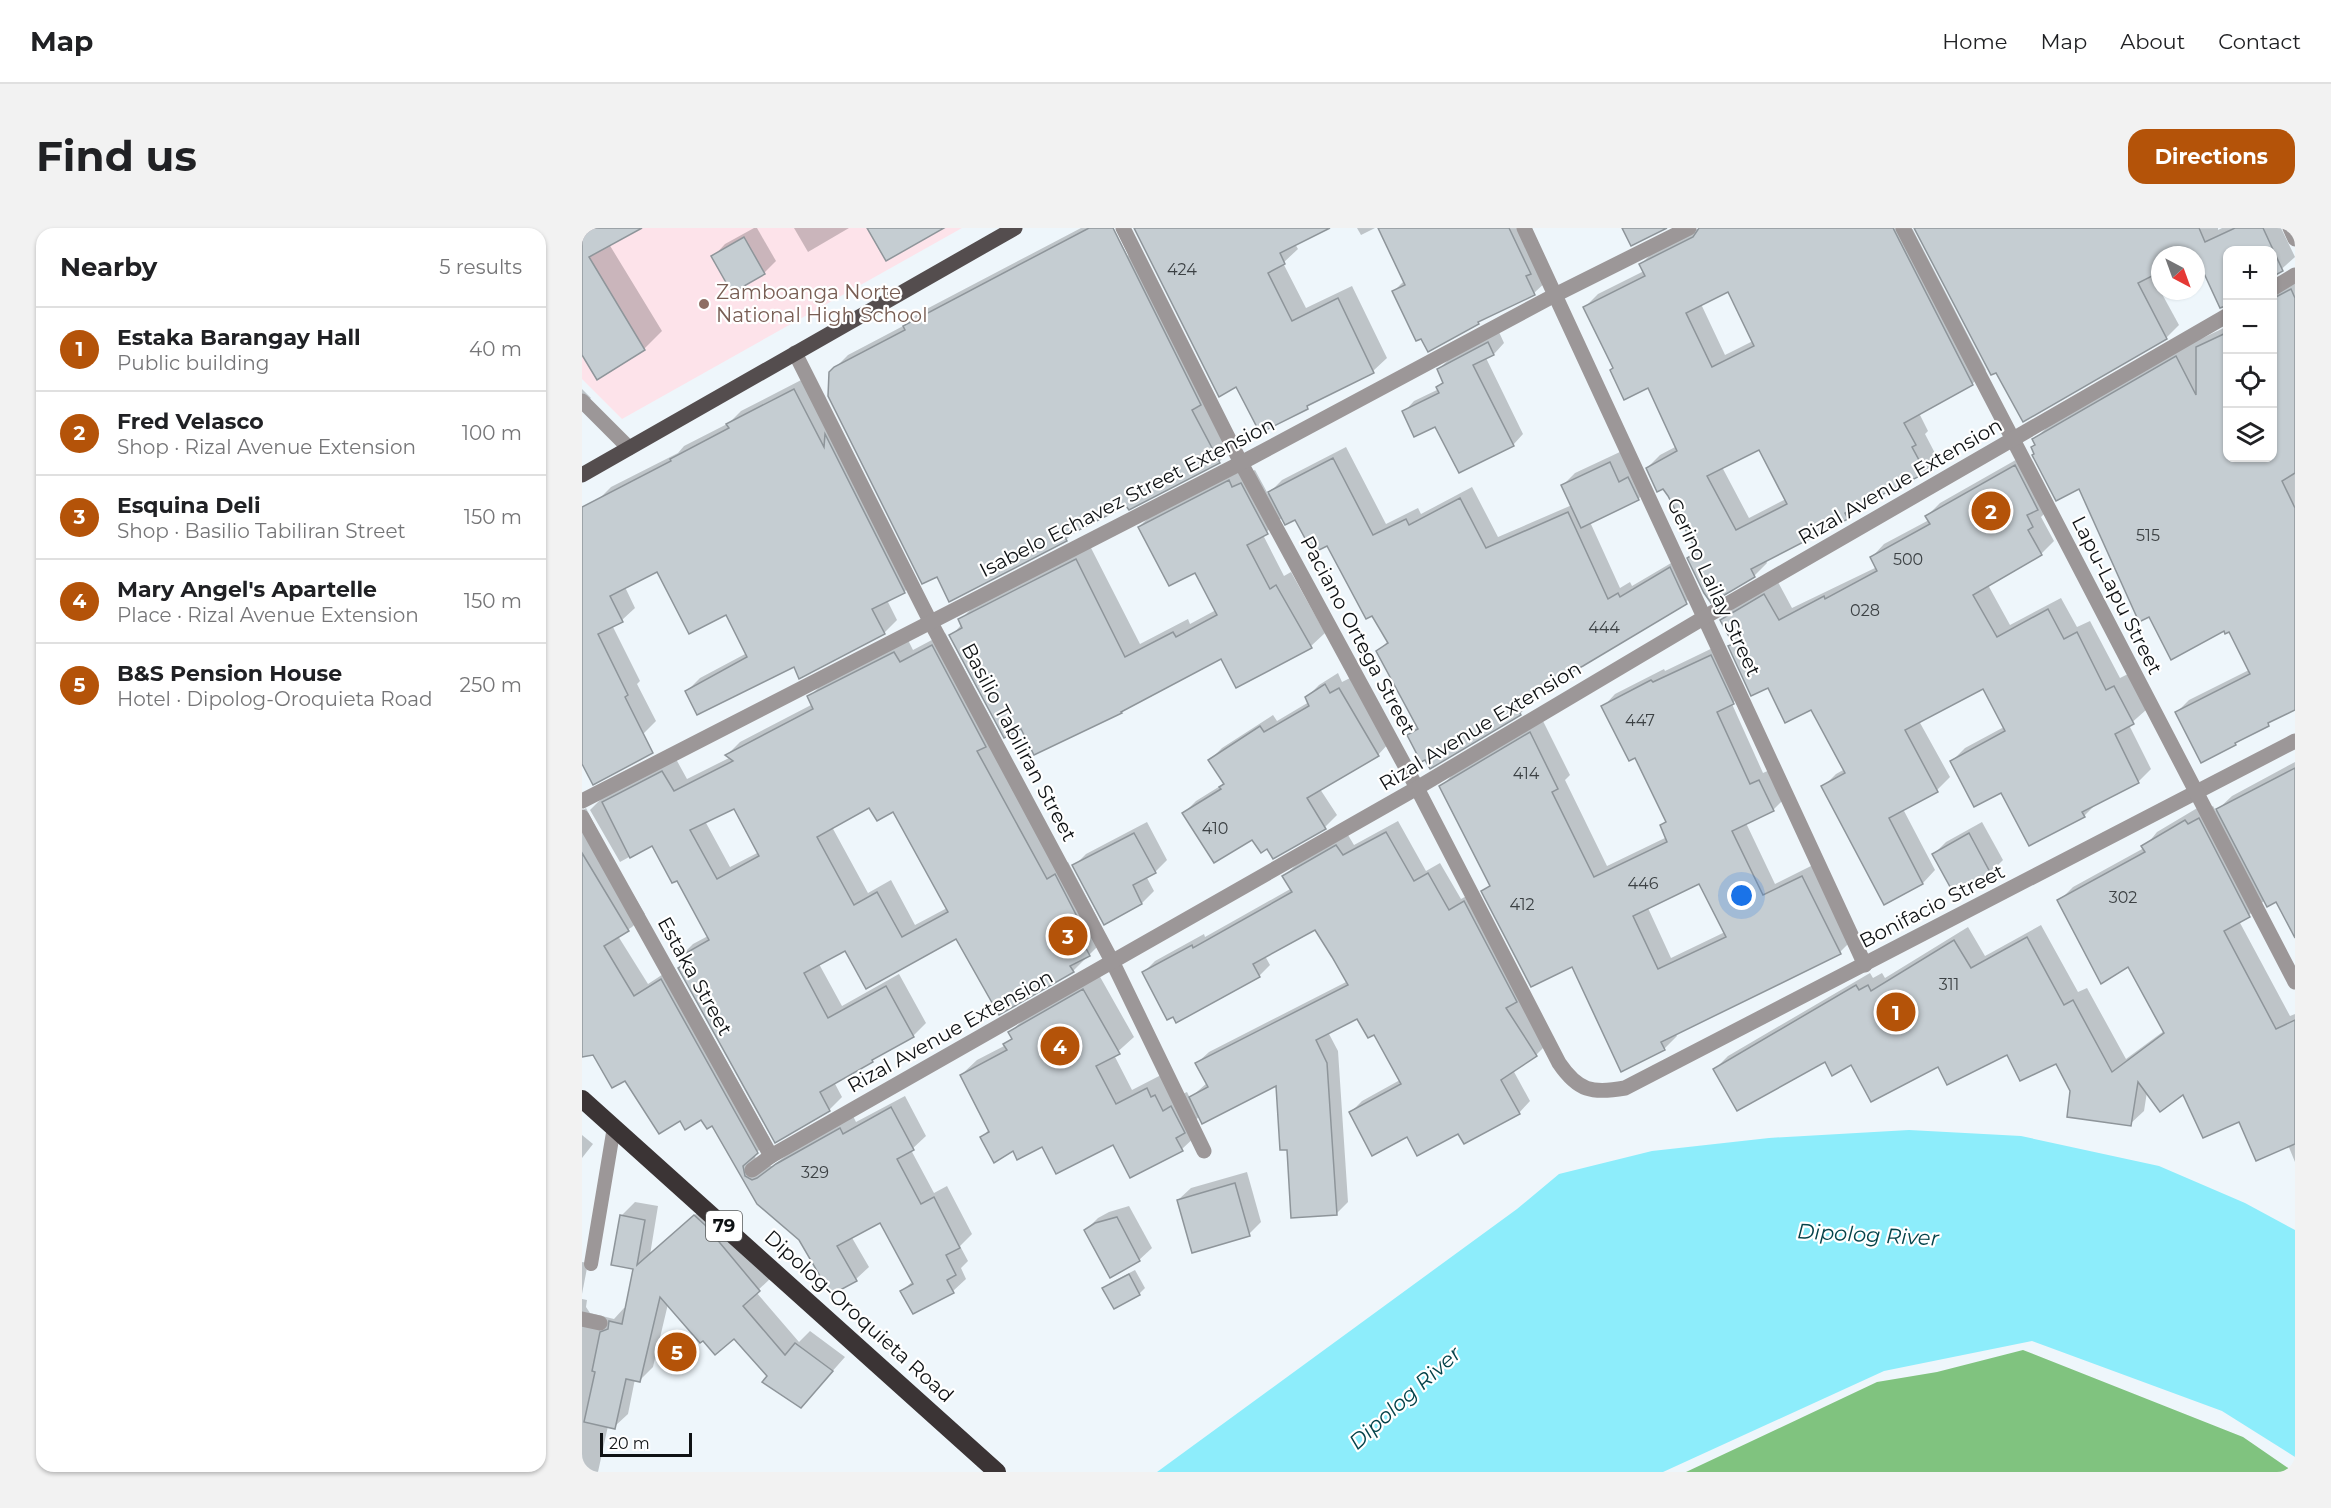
<!DOCTYPE html>
<html lang="en">
<head>
<meta charset="utf-8">
<style>
	body { margin:0; font-family:Montserrat,sans-serif; background:#f2f2f2; color:#202124 }
	.controls { position:absolute; right:18px; top:18px; display:grid; overflow:hidden; border-radius:12px; box-shadow:0 2px 4px #0004 }
	.controls button { width:54px; height:54px; display:grid; place-items:center; padding:0; border:0; border-bottom:2px solid #e0e0e0; background:#fff; color:#202124; font:30px sans-serif }
	.compass { position:absolute; left:1569px; top:18px; width:54px; height:54px; border-radius:50%; background:#fff; box-shadow:0 2px 4px #0004; rotate:139deg }
	.scale { position:absolute; left:18px; bottom:15px; width:92px; box-sizing:border-box; padding-left:6px; border:3px solid #0f1214; border-top:0; font-size:16px; line-height:21px; white-space:nowrap; color:#0f1214; -webkit-text-stroke:4px #fff; paint-order:stroke }
	.you { position:absolute; left:1160px; top:668px; width:21px; height:21px; margin:-15px; border:4px solid #fff; border-radius:50%; background:#1a73e8; box-shadow:0 0 0 9px #1a73e833 }
	.badge { display:grid; place-items:center; width:39px; height:39px; border-radius:50%; background:#b45309; color:#fff; font-size:20px; font-weight:700 }
	.pin { position:absolute; translate:-50% -50%; border:3px solid #fff; box-shadow:0 2px 6px #0006 }
	.list { margin:0; padding:0; list-style:none }
	h2 { display:flex; justify-content:space-between; align-items:center; height:78px; margin:0; padding:0 24px; font-size:26px }
	h2 small { font-size:20px; font-weight:400; color:#757577 }
	.list li { display:grid; grid-template-columns:39px 1fr auto; gap:18px; align-items:center; box-sizing:border-box; height:84px; padding:0 24px; border-top:2px solid #e0e0e0 }
	.list b { display:block; font-size:22px; white-space:nowrap }
	.list p { margin:0; font-size:20px; white-space:nowrap; color:#757577 }
	.list em { font-size:20px; font-style:normal; color:#757577 }
	.icon { flex:none; width:33px; height:33px; fill:none; stroke:currentColor; stroke-width:2; stroke-linecap:round; stroke-linejoin:round }
	.map { position:relative; flex:none; width:1713px; height:1244px; overflow:hidden; border-radius:18px }
	header { display:flex; align-items:center; gap:36px; box-sizing:border-box; height:84px; padding:0 30px; background:#fff; border-bottom:2px solid #e0e0e0 }
	header strong { font-size:28px }
	nav { display:flex; gap:33px; margin-inline-start:auto; font-size:21px }
	.intro { display:flex; align-items:center; justify-content:space-between; box-sizing:border-box; height:144px; padding:0 36px }
	h1 { margin:0; font-size:42px }
	.button { padding:15px 27px; border-radius:18px; background:#b45309; color:#fff; font-size:21px; font-weight:700 }
	main { display:flex; gap:36px; padding:0 36px }
	aside { flex:1; background:#fff; border-radius:18px; box-shadow:0 2px 4px #0004 }
	.map>svg:first-child { display:block }
</style>
</head>
<body>
<header>
<strong>Map</strong>
<nav><a>Home</a><a>Map</a><a>About</a><a>Contact</a></nav>
</header>
<div class="intro"><h1>Find us</h1><a class="button">Directions</a></div>
<main>
<aside>
<h2>Nearby<small>5 results</small></h2>
<ul class="list">
<li><span class="badge">1</span><div><b>Estaka Barangay Hall</b><p>Public building</p></div><em>40 m</em></li>
<li><span class="badge">2</span><div><b>Fred Velasco</b><p>Shop · Rizal Avenue Extension</p></div><em>100 m</em></li>
<li><span class="badge">3</span><div><b>Esquina Deli</b><p>Shop · Basilio Tabiliran Street</p></div><em>150 m</em></li>
<li><span class="badge">4</span><div><b>Mary Angel's Apartelle</b><p>Place · Rizal Avenue Extension</p></div><em>150 m</em></li>
<li><span class="badge">5</span><div><b>B&amp;S Pension House</b><p>Hotel · Dipolog-Oroquieta Road</p></div><em>250 m</em></li>
</ul>
</aside>
<div class="map">
<svg width="1713" height="1244" viewBox="0 0 1713 1244">
	<rect width="100%" height="100%" fill="#eef6fb"/>
	<path fill="#fde3ea" d="M0,0H380L40,191L0,151Z"/>
	<path fill="#80c37f" d="M1441,1122L1661,1209L1712,1244H1104L1295,1154L1355,1144Z"/>
	<path fill="#8dedfb" d="M1327,902L1439,908L1577,938L1663,975L1713,1002V1229L1640,1183L1450,1113L1302,1143L1081,1244H575L935,981L977,946L1070,923L1187,910Z"/>
	<g fill="#0003" fill-rule="evenodd">
		<path d="M0,0H57L27,16L80,103L62,121L16,149L0,124Z"/>
		<path d="M172,0H175L194,33L182,45L131,29L143,16Z"/>
		<path d="M212,0H267L226,24Z"/>
		<path d="M499,0H531L546,28L557,17L649,222L637,234L495,301L484,312L253,140L266,127L323,97L335,86Z"/>
		<path d="M555,0H745L713,16L716,21L701,35L724,80L770,58L805,130L791,143L732,173L725,179L655,157Z"/>
		<path d="M775,0H793L779,7Z"/>
		<path d="M798,0H947L966,52L952,65L902,89L896,95L812,63L822,53Z"/>
		<path d="M1330,0L1404,142L1391,155L1337,185L1346,203L1343,206L1356,231L1343,244L1279,276L1265,289L1183,331L1185,335L1172,348L1107,330L1115,321L1087,267L1065,240L1078,227L1095,218L1066,158L1032,139L1003,79L1016,66L1062,43L1059,36L1072,23L1117,0ZM1147,62L1171,113L1143,127L1119,76ZM1178,220L1204,271L1167,290L1140,239Z"/>
		<path d="M1334,0H1544L1597,97L1584,110Z"/>
		<path d="M1573,0H1636V2L1640,0H1699L1713,29L1694,46V53L1713,54V480L1659,510L1653,516L1595,484L1607,472L1667,442L1648,402L1497,259L1454,217L1452,212L1465,199L1608,116L1646,98V230H1690V22H1646L1614,36V27H1586Z"/>
		<path d="M917,104L922,115L912,126L904,130L941,206L931,217L854,197L822,184L832,173L857,161L862,153L856,142L867,131Z"/>
		<path d="M225,149L335,351L322,364L305,372L315,392L302,405L213,437L105,463L118,450L165,425L144,385L76,342L43,359L53,380L40,392L30,397L58,453L55,456L74,493L61,506L0,537V298L16,272L29,259L96,225L102,218L147,195L159,183Z"/>
		<path d="M0,161L9,170L0,178Z"/>
		<path d="M764,219L804,296L836,280L839,286L890,259L916,309L990,277L980,258L993,245L1040,223L1069,259L1056,271L1008,294L1038,360L1048,354L1050,358L1101,328L1116,362L1104,374L946,465L950,473L938,486L827,507L836,498L796,423L806,413L745,316L714,290L701,289L681,307L702,348L709,344L743,405L729,418L640,429L543,480L539,484L453,525L440,499L369,408L380,396L378,392L392,378L508,318L558,416L606,391L608,396L634,382L613,342L557,299L571,285L661,239L664,246L673,242L686,266L700,252Z"/>
		<path d="M1446,225L1463,285L1459,289L1472,313L1459,326L1406,357L1428,397L1479,370L1495,399L1508,393L1538,450L1546,446L1564,482L1547,497L1569,541L1557,553L1515,575L1502,588L1419,563L1370,533L1383,520L1422,499L1402,459L1337,493L1368,549L1355,562L1321,581L1353,642L1341,655L1302,675L1241,559L1254,546L1263,541L1229,480L1186,458L1148,419L1152,415L1140,392L1153,379L1196,354L1210,380L1295,339L1290,329L1302,316L1347,292L1345,288L1358,275Z"/>
		<path d="M363,405L416,504L409,512L478,639L486,634L516,691L511,697L520,714L491,743L375,709L264,721L237,736L260,778L317,746L344,795L331,808L252,854L260,869L247,882L193,913L98,729L111,716L126,708L95,651L71,616L38,634L8,582L21,569L94,531L105,551L149,529L145,527L158,514L231,476L227,469L240,456L326,412L331,422ZM288,578L312,582L365,680L333,697L309,652L286,665L250,599ZM152,579L177,624L148,639L123,593Z"/>
		<path d="M1141,415L1163,462L1150,476L1181,545L1190,541L1203,570L1191,582L1164,595L1193,656L1233,636L1270,712L1258,724L1093,805L1095,808L1082,821L991,737L901,664L909,656L859,559L871,546L961,493L988,547L983,552L1025,638L1085,609L1079,598L1084,593L1053,527L1021,479L1033,466L1082,441L1083,443ZM1118,654L1143,704L1089,730L1066,680Z"/>
		<path d="M756,445L760,454L770,449L808,514L796,527L738,561L755,587L743,599L685,619L671,610L602,585L614,573L643,555L628,532L640,520L691,487L695,493L727,474L725,469L737,457Z"/>
		<path d="M1713,534V706L1695,672H1683L1667,687L1657,693L1708,788L1713,786V934L1706,917L1602,865L1565,864L1562,883L1548,896L1475,834L1426,825L1357,837L1270,835L1243,832L1132,842L1146,828L1288,745L1291,750L1300,745L1303,750L1386,699L1403,728L1459,697L1496,764L1505,760L1544,831L1582,803L1547,737L1477,673L1491,659L1562,620L1575,604L1617,579L1620,583L1631,578L1634,583L1650,568Z"/>
		<path d="M4,580L31,633L63,686L50,699L36,708L66,756L92,739L188,911L173,926L174,934L179,938H190L209,924L271,888L274,894L323,868L344,908L329,922L352,965L365,958L390,1006L378,1018L386,1033L379,1040L384,1051L371,1063H320L331,1053L299,993L269,1008L287,1039L274,1051L218,1011L176,975L130,896L120,890L98,891L12,825L0,821V583Z"/>
		<path d="M816,593L844,643L858,635L879,671L894,663L965,816L954,827L931,842L948,873L937,885L877,904L825,907L769,884L780,873L818,852L792,804L775,789L746,804L756,823L766,974L754,986L707,920L695,855L618,888L610,895L616,906L600,921L531,915L461,916L431,921L399,909L408,901L379,847L395,832L424,817L431,809L428,804L444,789L517,747L552,809L532,827L550,862L581,846L596,868L605,864L608,870L625,855L615,835L627,824L766,753L734,700L683,728L688,737L677,748L562,744L573,733L622,706L623,709L710,660L702,648L714,637L766,607L772,617Z"/>
		<path d="M565,594L585,632L573,644L564,648L572,663L560,675L522,695L492,638L504,626Z"/>
		<path d="M1400,594L1421,632L1409,644L1373,664L1352,626L1364,614Z"/>
		<path d="M0,907L11,916L0,930Z"/>
		<path d="M665,944L679,994L667,1006L596,972L609,960Z"/>
		<path d="M53,974L76,978L68,1027L127,974L190,1049L174,1064L217,1114L228,1103L263,1129L232,1164L187,1148L152,1109L86,1076L71,1139L58,1152L53,1151L46,1186L32,1199L26,1198L16,1244H0V1071L5,1072L4,1079L8,1085L32,1091L42,1080H45L53,1040L39,988Z"/>
		<path d="M547,978L570,1020L557,1032L504,1002L516,990L527,984Z"/>
		<path d="M0,1034L6,1035L0,1066Z"/>
		<path d="M553,1042L563,1060L557,1066L522,1060L528,1055Z"/>
	</g>
	<g fill="#c5cdd2" stroke="#8e959a" stroke-width="1.5" fill-rule="evenodd">
		<path d="M0,0H60L7,29L63,122L15,152L0,127Z"/>
		<path d="M285,0H362L304,33Z"/>
		<path d="M507,0H531L619,177L610,182L638,235L547,282L544,278L483,309L485,313L367,374L355,349L340,356L246,168L247,144L252,139L323,102L321,98Z"/>
		<path d="M552,0H748L698,25L703,36L686,45L710,93L756,70L792,145L725,178L726,181L678,205L654,159L637,169Z"/>
		<path d="M796,0H927L949,46L944,48L953,67L896,94L897,96L846,124L839,111L834,113L810,63L823,57Z"/>
		<path d="M1040,0H1085L1049,18Z"/>
		<path d="M1117,0H1311L1391,157L1322,195L1334,217L1330,219L1344,245L1263,285L1266,291L1169,341L1173,349L1129,375L1122,365L1105,330L1115,324L1086,268L1081,261L1075,264L1064,240L1095,223L1066,160L1042,172L1028,142L1031,140L1001,79L1063,48L1057,36L1111,9ZM1146,64L1172,118L1130,139L1104,85ZM1177,222L1205,276L1154,302L1125,248Z"/>
		<path d="M1332,0H1617L1623,14L1653,0H1681L1701,43L1690,49V22H1646V77L1638,80L1613,26L1578,27V44L1556,55L1585,111L1441,194L1414,145L1409,147Z"/>
		<path d="M162,9L183,46L150,65L129,28Z"/>
		<path d="M1709,61L1713,70V245L1700,253L1713,280V482L1686,495L1687,498L1653,515L1654,517L1619,535L1593,484L1668,446L1647,404L1643,406L1642,403L1589,432L1567,389L1557,394L1497,261L1474,273L1450,227L1452,226L1449,219L1453,217L1450,211L1594,128L1614,167V119L1646,104V230H1690V71Z"/>
		<path d="M906,114L912,127L891,137L932,218L877,245L853,199L832,209L820,183L857,165L854,159L861,155L855,141Z"/>
		<path d="M212,161L242,219L243,206L323,365L290,381L303,406L217,451L212,439L115,487L103,463L165,429L144,387L107,406L75,344L28,368L41,394L16,406L46,467L43,469L71,525L11,557L0,536V279L89,233L88,231L147,200L144,196Z"/>
		<path d="M751,230L791,307L824,291L827,297L878,270L904,320L986,284L1026,371L1036,365L1038,369L1088,339L1105,376L1001,438L932,473L939,487L848,541L843,532L839,534L825,507L836,501L794,423L806,415L790,388L784,391L745,318L731,325L713,292L703,297L686,264Z"/>
		<path d="M1028,234L1037,254L1046,249L1057,272L999,300L979,257Z"/>
		<path d="M1433,237L1456,282L1445,287L1451,299L1446,302L1460,327L1391,367L1415,409L1466,381L1482,411L1495,404L1524,462L1532,458L1552,496L1533,506L1557,555L1500,584L1503,589L1447,618L1419,565L1392,579L1368,533L1423,503L1401,461L1323,502L1356,564L1307,590L1341,656L1302,677L1239,558L1263,545L1229,482L1203,495L1186,460L1169,468L1146,418L1151,416L1138,392L1182,366L1197,392L1242,368L1243,371L1295,343L1288,329L1348,296L1343,288Z"/>
		<path d="M647,252L650,259L659,255L686,306L665,317L688,361L694,357L730,420L654,460L639,431L539,484L540,485L452,527L439,501L422,510L367,407L380,400L376,391L494,331L543,429L591,404L594,409L635,387L613,345L587,358L556,299Z"/>
		<path d="M350,417L404,519L395,523L465,651L473,646L504,706L498,709L508,728L488,738L492,744L417,787L374,711L284,761L263,723L222,745L246,790L304,758L332,809L290,832L291,834L238,864L248,883L193,915L96,740L101,737L97,729L127,712L95,653L90,655L70,618L48,630L20,574L80,543L92,563L151,533L143,527L231,481L225,468L312,424L318,434ZM287,580L295,593L311,584L366,684L320,709L295,664L272,677L235,609ZM152,581L177,628L135,651L108,602Z"/>
		<path d="M1129,427L1152,476L1135,484L1168,556L1177,552L1192,583L1150,603L1181,667L1220,648L1259,726L1079,814L1083,822L1039,844L990,739L949,759L899,663L908,658L857,558L948,504L976,561L970,564L1012,649L1085,614L1078,597L1084,594L1053,530L1047,533L1019,478L1069,452L1071,454ZM1117,656L1144,709L1076,741L1051,688Z"/>
		<path d="M743,456L748,465L757,460L797,528L725,570L744,601L691,631L685,621L679,625L670,612L632,635L600,585L639,561L637,559L642,556L626,532L678,498L682,504L727,478L723,469Z"/>
		<path d="M1713,540V710L1694,674L1685,679L1634,581Z"/>
		<path d="M1617,590L1668,689L1642,703L1694,801L1713,792V916L1674,933L1657,894L1621,910L1601,867L1578,884L1556,854L1549,898L1485,889L1488,863L1474,836L1438,853L1425,827L1365,857L1356,839L1289,874L1269,837L1250,848L1243,834L1155,883L1131,841L1274,757L1277,762L1286,757L1289,763L1372,712L1389,740L1445,709L1482,777L1491,772L1530,844L1582,805L1546,739L1519,756L1475,672L1563,624L1559,618L1603,592L1606,596Z"/>
		<path d="M804,604L832,653L846,645L867,682L882,673L935,774L924,780L955,828L919,852L938,886L882,916L876,906L835,928L825,909L790,928L767,884L819,856L792,807L786,810L775,791L734,812L745,835L755,987L709,990L705,922H698L694,858L620,896L607,869L626,859L613,835L766,757L750,729L733,702L671,736L678,749L594,795L591,789L585,792L560,744L610,717L611,720L710,664L700,648L754,617L761,627Z"/>
		<path d="M552,605L574,645L551,657L560,676L522,697L490,637Z"/>
		<path d="M1387,605L1409,646L1372,666L1350,626Z"/>
		<path d="M0,625L47,703L22,718L52,768L79,751L176,925L161,938L163,948L170,952L175,950L194,936L258,900L261,906L309,879L332,922L315,931L339,976L352,969L378,1020L364,1027L374,1047L365,1052L372,1065L331,1086L318,1063L331,1056L298,995L255,1018L275,1053L249,1067L217,1012L175,976L130,898L125,901L119,892L103,902L98,893L77,906L43,853L30,860L11,827L0,829Z"/>
		<path d="M501,761L538,826L514,838L534,876L565,860L569,869L573,867L581,883L589,878L603,905L594,910L601,923L548,950L531,917L474,946L460,919L435,932L431,923L412,935L398,909L407,904L378,847L425,822L421,816L430,811L426,804Z"/>
		<path d="M653,955L668,1008L610,1025L595,972Z"/>
		<path d="M38,987L63,992L55,1037L112,987L123,997L178,1063L161,1078L203,1127L213,1115L251,1143L219,1180L180,1154L185,1148L152,1111L133,1127L121,1113L118,1115L78,1069L58,1154L44,1151L33,1201L2,1194L13,1144L10,1143L18,1104L26,1101L27,1093L40,1096L51,1041L29,1037Z"/>
		<path d="M535,989L558,1033L528,1050L502,1002L513,995Z"/>
		<path d="M547,1046L558,1067L532,1081L520,1060Z"/>
	</g>
	<g fill="none" stroke-linecap="round" stroke-linejoin="round">
		<path stroke="#9c9798" stroke-width="14" d="M9,1036L32,899"/>
		<g stroke="#9c9798" stroke-width="15">
			<path d="M541,0L659,235L835,560L977,835C996,863 1010,866 1043,860L1713,513"/>
			<path d="M942,0L1283,737"/>
			<path d="M1321,0L1713,754"/>
			<path d="M1708,0L1713,11"/>
			<path d="M1690,61L1713,47"/>
			<path d="M213,125L348,393L531,735L622,923"/>
			<path d="M0,173L47,220"/>
			<path d="M0,573L659,235L973,67L1107,0"/>
			<path d="M0,589L189,928"/>
			<path d="M170,942L189,928L835,560L1123,389L1646,87"/>
			<path d="M0,1091L18,1095"/>
		</g>
		<path stroke="#544d4e" stroke-width="15" d="M0,247L433,0"/>
		<path stroke="#3b3435" stroke-width="18" d="M0,871L415,1244"/>
	</g>
	<circle fill="#8d6e63" stroke="#fff" stroke-width="2" cx="122" cy="76" r="6"/>
	<g text-anchor="middle" stroke-width="4.5" stroke-linejoin="round" paint-order="stroke">
		<g font-size="16" fill="#3c4144">
			<text x="600" y="47">424</text>
			<text x="1566" y="313">515</text>
			<text x="1326" y="337">500</text>
			<text x="1283" y="388">028</text>
			<text x="1022" y="405">444</text>
			<text x="1058" y="498">447</text>
			<text x="944" y="551">414</text>
			<text x="633" y="606">410</text>
			<text x="1061" y="661">446</text>
			<text x="1541" y="675">302</text>
			<text x="940" y="682">412</text>
			<text x="1367" y="762">311</text>
			<text x="233" y="950">329</text>
		</g>
		<rect fill="#fff" stroke="#57595a" stroke-width="1.5" x="124" y="983" width="36" height="30" rx="4.5"/>
		<g font-size="18" font-weight="bold" fill="#0f1214">
			<text x="142" y="1004">79</text>
		</g>
		<g font-size="20" fill="#785e54" stroke="#fff" text-anchor="start">
			<text x="134" y="71">Zamboanga Norte<tspan x="134" dy="23">National High School</tspan></text>
		</g>
		<g font-size="20" fill="#0f1214" stroke="#fff">
			<text transform="translate(1318 253) rotate(-30)" y="7">Rizal Avenue Extension</text>
			<text transform="translate(545 269) rotate(-27)" y="7">Isabelo Echavez Street Extension</text>
			<text transform="translate(1132 359) rotate(65)" y="7">Gerino Lailay Street</text>
			<text transform="translate(1535 367) rotate(63)" y="7">Lapu-Lapu Street</text>
			<text transform="translate(776 407) rotate(62)" y="7">Paciano Ortega Street</text>
			<text transform="translate(898 498) rotate(-31)" y="7">Rizal Avenue Extension</text>
			<text transform="translate(437 514) rotate(62)" y="7">Basilio Tabiliran Street</text>
			<text transform="translate(1350 678) rotate(-27)" y="7">Bonifacio Street</text>
			<text transform="translate(113 748) rotate(61)" y="7">Estaka Street</text>
			<text transform="translate(368 803) rotate(-29)" y="7">Rizal Avenue Extension</text>
			<text transform="translate(277 1088) rotate(42)" y="7">Dipolog-Oroquieta Road</text>
		</g>
		<g font-size="21" font-style="italic" fill="#04434a" stroke="#fff">
			<text transform="translate(1286 1007) rotate(3)" y="7">Dipolog River</text>
			<text transform="translate(823 1170) rotate(-42)" y="7">Dipolog River</text>
		</g>
	</g>
</svg>
<div class="controls">
<button>+</button>
<button>−</button>
<button><svg class="icon" aria-label="locate" viewBox="0 0 24 24"><circle cx="12" cy="12" r="6"/><path d="M12 2v4M12 18v4M2 12h4M18 12h4"/></svg></button>
<button><svg class="icon" aria-label="layers" viewBox="0 0 24 24"><path d="M12 4l9 5-9 5-9-5zM3 14l9 5 9-5"/></svg></button>
</div>
<svg class="compass" viewBox="-18 -18 36 36"><path d="M0-13l5 13h-10z" fill="#e53935"/><path d="M0 13l5-13h-10z" fill="#757577"/></svg>
<div class="scale">20 m</div>
<div class="you"></div>
<div class="pin badge" style="left:1314px;top:784px">1</div>
<div class="pin badge" style="left:1409px;top:283px">2</div>
<div class="pin badge" style="left:486px;top:708px">3</div>
<div class="pin badge" style="left:478px;top:818px">4</div>
<div class="pin badge" style="left:95px;top:1124px">5</div>
</div>
</main>
</body>
</html>
